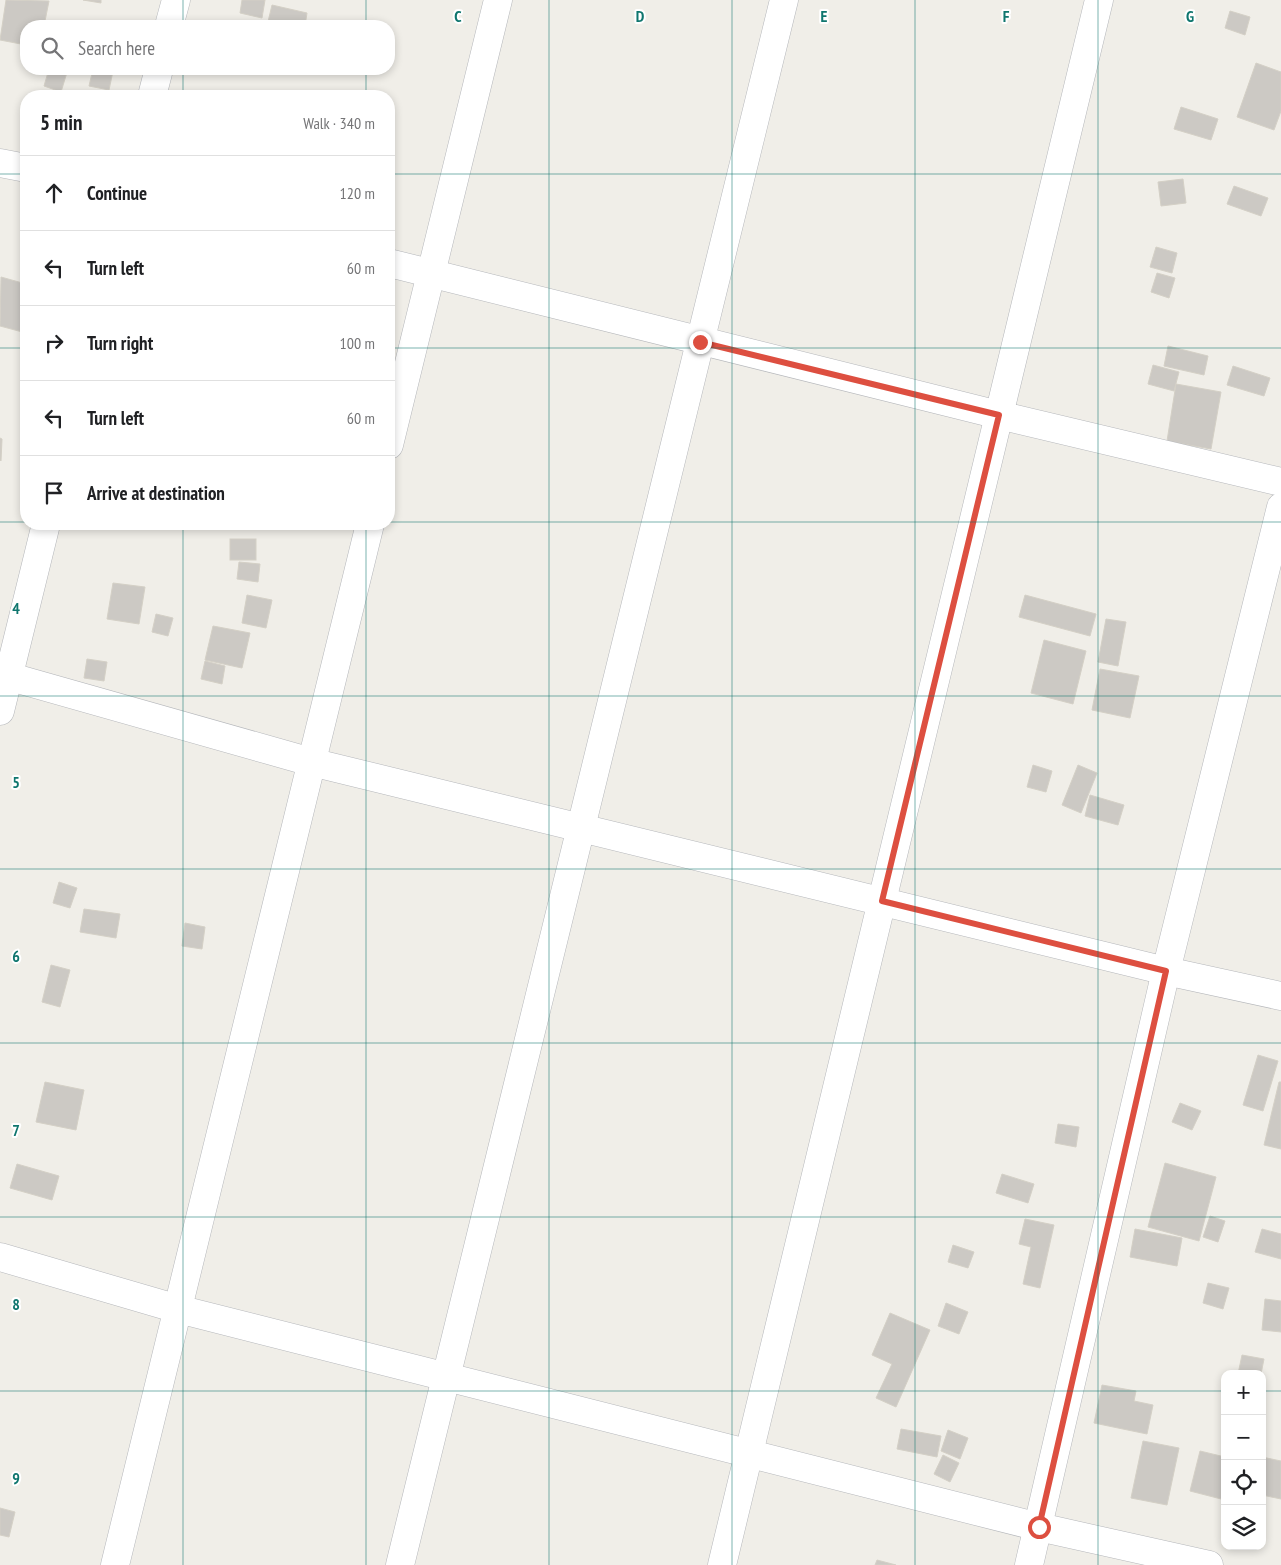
<!DOCTYPE html>
<html lang="en">
<head>
<meta charset="utf-8">
<style>
	body { margin:0; font-family:"PT Sans Narrow",sans-serif; background:#f6f6f6; color:#202124 }
	.controls { position:absolute; right:15px; bottom:15px; display:grid; overflow:hidden; border-radius:10px; box-shadow:0 2px 8px #0003 }
	.controls button { width:45px; height:45px; display:grid; place-items:center; padding:0; border:0; border-bottom:1px solid #e0e0e0; background:#fff; color:#202124; font:25px sans-serif }
	.stop { position:absolute; width:15px; height:15px; margin:-11px; border:4px solid #dd4f40; border-radius:50%; background:#fff }
	.stop.end { background:#dd4f40; border-color:#fff; box-shadow:0 1px 5px #0008 }
	.list { margin:0; padding:0; list-style:none }
	h2 { display:flex; justify-content:space-between; align-items:center; height:65px; margin:0; padding:0 20px; font-size:21px }
	h2 small { font-size:16px; font-weight:400; color:#757577 }
	.list li { display:grid; grid-template-columns:32px 1fr auto; gap:15px; align-items:center; box-sizing:border-box; height:75px; padding:0 20px; border-top:1px solid #e0e0e0 }
	.list b { display:block; font-size:19px; white-space:nowrap }
	.list em { font-size:16px; font-style:normal; color:#757577 }
	.icon { flex:none; width:28px; height:28px; fill:none; stroke:currentColor; stroke-width:2; stroke-linecap:round; stroke-linejoin:round }
	.map { position:relative; flex:none; width:1281px; height:1565px; overflow:hidden }
	.search { position:absolute; background:#fff; box-shadow:0 2px 8px #0003; left:20px; top:20px; width:375px; height:55px; display:flex; align-items:center; gap:12px; box-sizing:border-box; padding:0 18px; border-radius:20px; color:#757577; font-size:19px }
	.panel { position:absolute; background:#fff; box-shadow:0 2px 8px #0003; left:20px; top:90px; width:375px; height:440px; border-radius:20px }
	.map>svg:first-child { display:block }
</style>
</head>
<body>
<div class="map">
<svg width="1281" height="1565" viewBox="0 0 1281 1565">
	<rect width="100%" height="100%" fill="#f0eee8"/>
	<g fill="#ccc9c4" stroke="#d4d0c6">
		<path d="M6,0L49,1L44,26H26V45L0,40Z"/>
		<path d="M83,0H101V3Z"/>
		<path d="M242,0H265L262,18L240,13Z"/>
		<path d="M272,5L307,13L305,26H267Z"/>
		<path d="M1230,11L1250,17L1245,35L1225,28Z"/>
		<path d="M1256,63L1281,72V111L1274,130L1237,117Z"/>
		<path d="M49,69H68L61,92L44,86Z"/>
		<path d="M93,69L113,71L109,90L89,86Z"/>
		<path d="M1181,107L1218,119L1211,140L1174,129Z"/>
		<path d="M389,139L392,140L389,153Z"/>
		<path d="M1183,179L1186,203L1161,206L1158,182Z"/>
		<path d="M1234,186L1268,198L1261,216L1227,204Z"/>
		<path d="M1156,247L1177,253L1172,273L1150,267Z"/>
		<path d="M1157,273L1175,278L1169,298L1151,292Z"/>
		<path d="M1,277L26,284V333L0,326Z"/>
		<path d="M1168,346L1208,356L1204,375L1164,366Z"/>
		<path d="M1153,365L1179,372L1174,391L1148,384Z"/>
		<path d="M1233,366L1270,378L1264,396L1227,385Z"/>
		<path d="M1176,384L1221,392L1211,449L1167,441Z"/>
		<path d="M0,438L2,439L1,461L0,460Z"/>
		<rect x="230" y="539" width="26" height="21"/>
		<path d="M239,562L260,564L258,582L237,579Z"/>
		<path d="M113,583L145,587L139,624L107,619Z"/>
		<path d="M247,595L272,600L266,628L242,623Z"/>
		<path d="M1025,595L1096,614L1090,636L1019,617Z"/>
		<path d="M156,614L173,618L168,636L152,632Z"/>
		<path d="M1106,619L1126,622L1118,666L1098,662Z"/>
		<path d="M213,626L250,633L242,668L205,660Z"/>
		<path d="M1044,640L1086,651L1073,704L1031,693Z"/>
		<path d="M87,659L107,662L104,681L84,678Z"/>
		<path d="M205,661L225,666L222,684L201,679Z"/>
		<path d="M1100,669L1139,676L1130,718L1092,710Z"/>
		<path d="M1033,765L1052,771L1046,792L1027,787Z"/>
		<path d="M1078,765L1097,773L1081,813L1062,805Z"/>
		<path d="M1090,795L1124,805L1118,825L1085,816Z"/>
		<path d="M59,882L77,888L70,908L53,903Z"/>
		<path d="M84,909L120,914L116,938L80,932Z"/>
		<path d="M185,923L205,927L202,949L182,946Z"/>
		<path d="M51,965L70,970L60,1007L42,1002Z"/>
		<path d="M1258,1055L1278,1061L1263,1111L1243,1105Z"/>
		<path d="M45,1082L84,1090L76,1130L36,1122Z"/>
		<path d="M1279,1082H1281V1149L1264,1145Z"/>
		<path d="M1180,1103L1201,1111L1192,1130L1172,1122Z"/>
		<path d="M1058,1124L1079,1127L1076,1147L1055,1143Z"/>
		<path d="M1165,1163L1216,1177L1199,1241L1148,1227Z"/>
		<path d="M17,1164L59,1176L52,1200L10,1188Z"/>
		<path d="M1002,1174L1034,1184L1028,1203L996,1193Z"/>
		<path d="M1210,1216L1225,1221L1218,1242L1203,1237Z"/>
		<path d="M1025,1219L1054,1225L1040,1288L1023,1284L1031,1247L1019,1244Z"/>
		<path d="M1135,1229L1182,1238L1177,1266L1130,1257Z"/>
		<path d="M1262,1229L1281,1234V1259L1255,1252Z"/>
		<path d="M953,1245L974,1252L968,1268L948,1262Z"/>
		<path d="M1208,1283L1229,1288L1223,1309L1203,1303Z"/>
		<path d="M1265,1299L1281,1301V1332L1262,1330Z"/>
		<path d="M946,1303L968,1312L959,1334L938,1326Z"/>
		<path d="M890,1313L930,1330L896,1407L876,1398L892,1364L872,1355Z"/>
		<path d="M1242,1355L1264,1359L1261,1374H1238Z"/>
		<path d="M1102,1385L1136,1391L1134,1401L1153,1405L1147,1434L1094,1423Z"/>
		<path d="M901,1429L941,1436L937,1457L897,1449Z"/>
		<path d="M948,1430L968,1438L960,1459L941,1451Z"/>
		<path d="M1143,1441L1179,1448L1167,1505L1131,1498Z"/>
		<path d="M1200,1451L1225,1457V1500L1190,1491Z"/>
		<path d="M943,1455L959,1463L950,1482L934,1474Z"/>
		<path d="M1262,1457L1281,1461V1499L1262,1495Z"/>
		<path d="M0,1508L15,1512L9,1537L0,1535Z"/>
		<path d="M877,1560L896,1565H875Z"/>
	</g>
	<g fill="none" stroke-linecap="round" stroke-linejoin="round">
		<g stroke="#b5b7bb" stroke-width="29">
			<g id="street">
				<path d="M169,26L176,0"/>
				<path d="M152,96L159,69"/>
				<path d="M0,163L26,168"/>
				<path d="M389,263L999,415L1281,482"/>
				<path d="M389,445L498,0"/>
				<path d="M0,674L311,762L1166,971L1281,996"/>
				<path d="M0,711L46,524"/>
				<path d="M0,1257L178,1309L1039,1527L1209,1565"/>
				<path d="M115,1565L370,524"/>
				<path d="M400,1565L784,0"/>
				<path d="M722,1565L1099,0"/>
				<path d="M1029,1565L1166,971L1281,507"/>
			</g>
		</g>
		<use href="#street" stroke="#fff" stroke-width="28"/>
	</g>
	<g fill="none" stroke-linecap="round" stroke-linejoin="round">
		<path stroke="#dd4f40" stroke-width="6" d="M700,342L999,415L882,901L1166,971L1039,1527"/>
	</g>
	<path fill="none" stroke="#0f766e" stroke-width="1" stroke-opacity="0.55" d="M183,0V26M366,0V26M549,0V1565M732,0V1565M915,0V1565M1098,0V1565M183,69V96M366,69V96M0,174H26M389,174H1281M0,348H26M389,348H1281M0,522H26M389,522H1281M183,524V1565M366,524V1565M0,696H1281M0,869H1281M0,1043H1281M0,1217H1281M0,1391H1225M1262,1391H1281"/>
	<g font-size="16" text-anchor="middle" font-weight="bold" fill="#0f766e" stroke="#fff" stroke-width="4" stroke-linejoin="round" paint-order="stroke">
		<text x="458" y="22">C</text>
		<text x="640" y="22">D</text>
		<text x="824" y="22">E</text>
		<text x="1006" y="22">F</text>
		<text x="1190" y="22">G</text>
		<text x="16" y="614">4</text>
		<text x="16" y="788">5</text>
		<text x="16" y="962">6</text>
		<text x="16" y="1136">7</text>
		<text x="16" y="1310">8</text>
		<text x="16" y="1484">9</text>
	</g>
</svg>
<div class="controls">
<button>+</button>
<button>−</button>
<button><svg class="icon" aria-label="locate" viewBox="0 0 24 24"><circle cx="12" cy="12" r="6"/><path d="M12 2v4M12 18v4M2 12h4M18 12h4"/></svg></button>
<button><svg class="icon" aria-label="layers" viewBox="0 0 24 24"><path d="M12 4l9 5-9 5-9-5zM3 14l9 5 9-5"/></svg></button>
</div>
<div class="stop" style="left:1039px;top:1527px"></div>
<div class="stop end" style="left:700px;top:342px"></div>
<div class="search"><svg class="icon" aria-label="search" viewBox="0 0 24 24"><circle cx="10" cy="10" r="6"/><path d="M15 15l6 6"/></svg>Search here</div>
<section class="panel">
<h2>5 min<small>Walk · 340 m</small></h2>
<ul class="list">
<li><svg class="icon" aria-label="ahead" viewBox="0 0 24 24"><path d="M12 20V5M6 11l6-6 6 6"/></svg><div><b>Continue</b></div><em>120 m</em></li>
<li><svg class="icon" aria-label="left" viewBox="0 0 24 24"><path d="M17 20v-9H6M10 6l-5 5 5 5"/></svg><div><b>Turn left</b></div><em>60 m</em></li>
<li><svg class="icon" aria-label="right" viewBox="0 0 24 24"><path d="M7 20v-9h11M14 6l5 5-5 5"/></svg><div><b>Turn right</b></div><em>100 m</em></li>
<li><svg class="icon" aria-label="left" viewBox="0 0 24 24"><path d="M17 20v-9H6M10 6l-5 5 5 5"/></svg><div><b>Turn left</b></div><em>60 m</em></li>
<li><svg class="icon" aria-label="arrive" viewBox="0 0 24 24"><path d="M6 21V4h12l-3 4 3 4H6"/></svg><div><b>Arrive at destination</b></div></li>
</ul>
</section>
</div>
</body>
</html>
